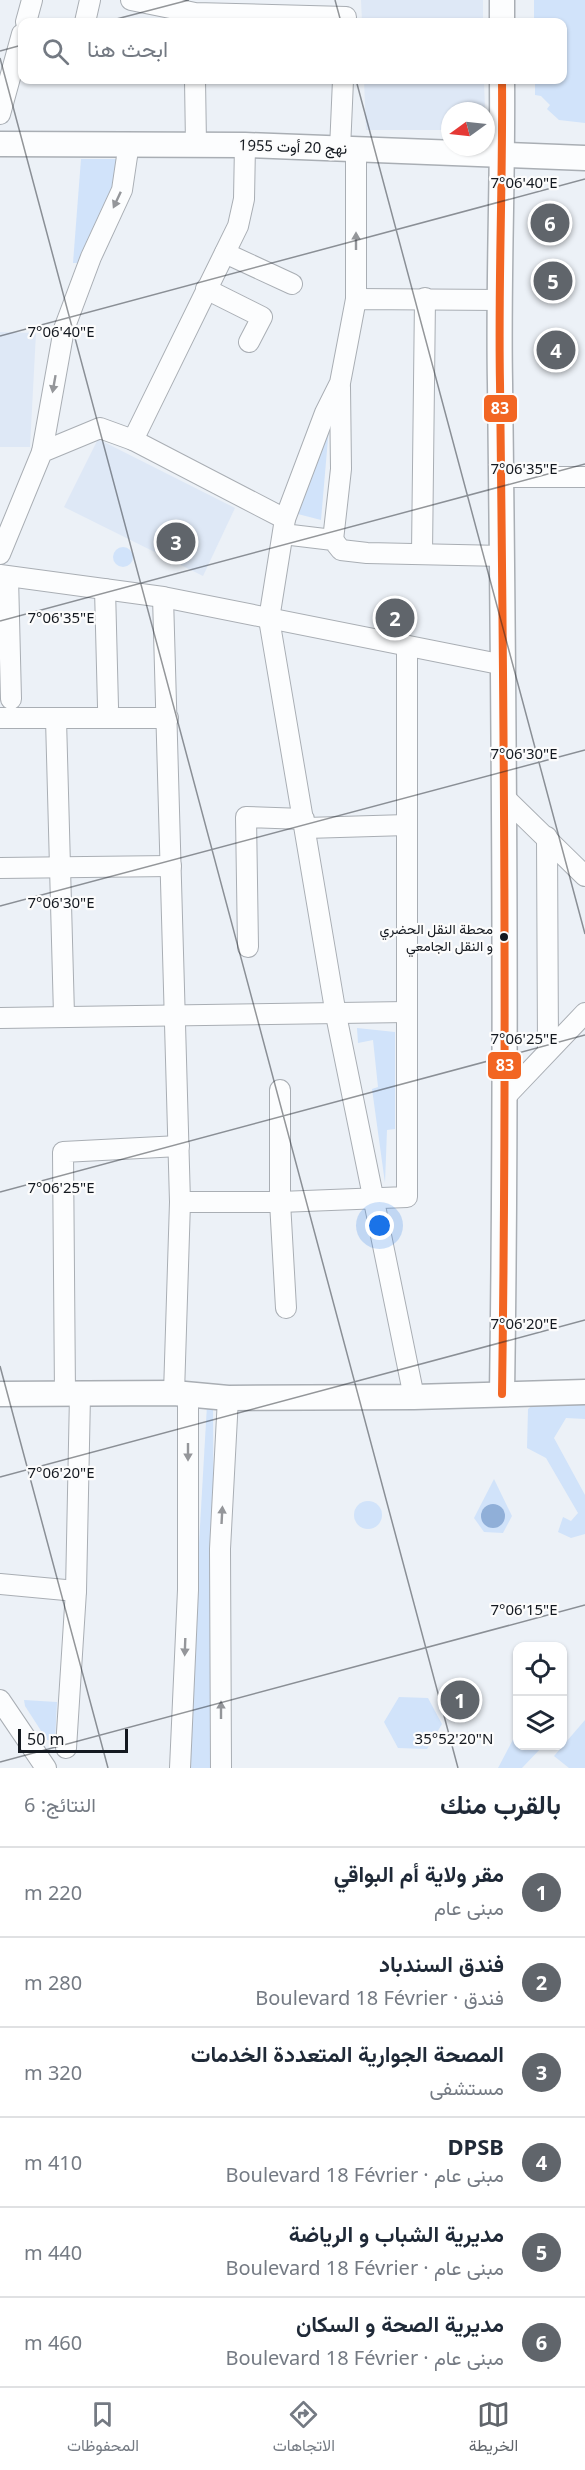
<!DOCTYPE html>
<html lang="ar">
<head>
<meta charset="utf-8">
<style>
	body { margin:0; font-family:"Noto Sans",Vazirmatn,sans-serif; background:#f6f6f7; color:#1f2937; direction:rtl }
	.controls { position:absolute; right:18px; bottom:18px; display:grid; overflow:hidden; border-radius:12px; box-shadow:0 2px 4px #0004 }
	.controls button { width:54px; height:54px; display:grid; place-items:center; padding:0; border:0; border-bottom:2px solid #e0e1e3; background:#fff; color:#1f2937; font:30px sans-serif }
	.compass { position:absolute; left:441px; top:102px; width:54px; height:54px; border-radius:50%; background:#fff; box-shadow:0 2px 4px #0004; rotate:255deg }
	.scale { position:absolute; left:18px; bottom:15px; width:110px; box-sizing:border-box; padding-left:6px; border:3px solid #141920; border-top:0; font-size:16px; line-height:21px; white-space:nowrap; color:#141920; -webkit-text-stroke:4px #fcfcfc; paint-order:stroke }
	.you { position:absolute; left:380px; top:1226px; width:21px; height:21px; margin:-15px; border:4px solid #fff; border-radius:50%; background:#1a73e8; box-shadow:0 0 0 9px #1a73e833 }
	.badge { display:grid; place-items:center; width:39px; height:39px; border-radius:50%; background:#60656b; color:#fff; font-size:20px; font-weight:700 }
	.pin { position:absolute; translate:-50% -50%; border:3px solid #fff; box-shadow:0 2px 6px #0006 }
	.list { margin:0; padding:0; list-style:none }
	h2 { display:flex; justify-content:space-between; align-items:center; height:78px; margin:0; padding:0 24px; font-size:26px }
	h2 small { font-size:20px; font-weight:400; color:#747a83 }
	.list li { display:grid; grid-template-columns:39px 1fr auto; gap:18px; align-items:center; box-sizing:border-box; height:90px; padding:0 24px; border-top:2px solid #e0e1e3 }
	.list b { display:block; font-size:22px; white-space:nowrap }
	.list p { margin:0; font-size:20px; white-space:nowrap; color:#747a83 }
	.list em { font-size:20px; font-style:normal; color:#747a83 }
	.icon { flex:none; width:33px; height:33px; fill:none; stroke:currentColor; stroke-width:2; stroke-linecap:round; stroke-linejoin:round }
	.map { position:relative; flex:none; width:585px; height:1768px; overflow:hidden; direction:ltr }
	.search { position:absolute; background:#fff; box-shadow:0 2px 4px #0004; left:18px; right:18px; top:18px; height:66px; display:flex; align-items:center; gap:15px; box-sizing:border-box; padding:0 21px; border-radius:12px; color:#747a83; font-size:22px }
	.sheet { height:618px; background:#fff }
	nav { display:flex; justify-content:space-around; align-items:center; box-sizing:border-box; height:84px; border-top:2px solid #e0e1e3; background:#fff; font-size:16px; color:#747a83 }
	nav a { display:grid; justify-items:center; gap:3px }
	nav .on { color:#60656b }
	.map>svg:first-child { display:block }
</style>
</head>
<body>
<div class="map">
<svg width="585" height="1768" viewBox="0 0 585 1768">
	<rect width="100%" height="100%" fill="#ecf1f7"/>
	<g fill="#dee8f6">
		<path d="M361,0H483V22H362Z"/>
		<path d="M364,80H484L485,111H450V130H366Z"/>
		<path d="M0,332L36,333L30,447H0Z"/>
		<path d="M98,439L235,508L203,576L64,507Z"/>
	</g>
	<g fill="#d1e3fa">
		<path d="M534,0H585V123L559,120L547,109L550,105L541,96L535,95V80H562V22H534Z"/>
		<path d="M81,159H120L117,189L83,263H73Z"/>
		<path d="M329,427L321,520L294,513Z"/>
		<circle cx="123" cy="557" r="10"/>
		<path d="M357,1028L395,1032V1129L387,1130L385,1183L372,1089L378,1087L373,1040L358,1043Z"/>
		<path d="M534,1404L585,1405V1419L566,1418L554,1438L585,1495V1534L571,1538L558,1532L563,1517L571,1521L578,1513L546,1458L527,1448L528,1409Z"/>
		<path d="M207,1405L213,1406L215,1768H186Z"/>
		<path d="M494,1479L512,1516L503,1533L484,1532L474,1518Z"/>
		<circle cx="368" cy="1515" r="14"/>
		<path d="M399,1697L428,1698L442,1724L427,1749L398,1748L384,1722Z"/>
		<path d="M24,1700L57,1702L55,1741L47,1740L25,1706Z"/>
		<path d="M585,1720V1768H569L554,1756Z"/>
		<path d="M517,1732L518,1746H543L522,1768H498Z"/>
	</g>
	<circle fill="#90afd8" cx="493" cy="1516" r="12"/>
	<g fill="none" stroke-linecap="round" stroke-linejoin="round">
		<g stroke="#a9aeb4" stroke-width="22">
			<g id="minor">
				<path d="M131,0L195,13L346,17"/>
				<path d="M26,22L32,0"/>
				<path d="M85,22L90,0"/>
				<path d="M195,80L196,144"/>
				<path d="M0,114L22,34"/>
				<path d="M356,148V299"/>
				<path d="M340,149L343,80"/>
				<path d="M225,253L292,284"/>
				<path d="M206,289L262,317L249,342"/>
				<path d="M133,440L238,226L244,199L245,145"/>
				<path d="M42,452L64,329L91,257L122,190L129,143"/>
				<path d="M502,477H585"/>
				<path d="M283,534L333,540L341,550L367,553L503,556"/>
				<path d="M333,540L341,469L340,387"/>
				<path d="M422,553L425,298"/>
				<path d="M0,554L42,452L100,428L133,440L285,519"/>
				<path d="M0,575L163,597L504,665"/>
				<path d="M8,577L11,699"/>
				<path d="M105,589L108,707"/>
				<path d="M163,597L180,1202L174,1393"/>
				<path d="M0,718H168"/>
				<path d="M56,719L64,1015"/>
				<path d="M506,799L585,876"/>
				<path d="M306,828L407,825"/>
				<path d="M547,837L548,1051"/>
				<path d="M0,868L171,866"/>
				<path d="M248,947L246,817L304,819"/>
				<path d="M0,1018L407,1012"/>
				<path d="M280,1090V1202L286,1308"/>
				<path d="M507,1095L585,1013"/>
				<path d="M180,1202H280L407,1197V646"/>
				<path d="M65,1394L63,1152L179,1146"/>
				<path d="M414,1397L336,1015L269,619L285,519L325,413L340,383L356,299L500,300"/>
				<path d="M0,1584L76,1591"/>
				<path d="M0,1700L46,1768"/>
				<path d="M66,1748L76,1591L80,1395"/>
				<path d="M180,1768L188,1590V1394"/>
				<path d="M221,1768L220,1549L228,1398"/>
			</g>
		</g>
		<g stroke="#a9aeb4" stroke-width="27">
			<g id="major">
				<path d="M502,0V22"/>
				<path d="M502,80C503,181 498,282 500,383C504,720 507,1057 502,1394"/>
				<path d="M0,144L245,145L585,158"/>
				<path d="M0,1394L174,1393L228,1398L414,1397L585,1392"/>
			</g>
		</g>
		<use href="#minor" stroke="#fcfdfe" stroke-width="20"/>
		<use href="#major" stroke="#fcfdfe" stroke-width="24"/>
		<g stroke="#fcfcfc" stroke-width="12">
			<path id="bus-1" d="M502,80C503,181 498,282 500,383C504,720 507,1057 502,1394"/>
		</g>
		<use href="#bus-1" stroke="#f26522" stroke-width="8"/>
	</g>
	<defs><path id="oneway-solid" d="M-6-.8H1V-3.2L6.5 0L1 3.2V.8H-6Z" transform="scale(1.5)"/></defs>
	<g fill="#94969a">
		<use href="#oneway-solid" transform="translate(117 200) rotate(115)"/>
		<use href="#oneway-solid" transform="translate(356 241) rotate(-90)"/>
		<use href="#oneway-solid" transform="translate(54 384) rotate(100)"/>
		<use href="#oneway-solid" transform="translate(188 1452) rotate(90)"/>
		<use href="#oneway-solid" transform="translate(222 1515) rotate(-87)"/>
		<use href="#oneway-solid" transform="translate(185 1647) rotate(92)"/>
		<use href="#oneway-solid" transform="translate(221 1710) rotate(-90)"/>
	</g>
	<path fill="none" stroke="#141920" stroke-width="1.5" stroke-opacity="0.45" d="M335,0L341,22M105,22L189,0M0,51L22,45M0,58L458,1768M356,80L585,934M0,336L585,179M0,621L585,464M0,906L585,750M0,1192L585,1035M0,1366L108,1768M0,1477L585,1320M0,1762L585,1605"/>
	<circle fill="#141920" stroke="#fcfcfc" stroke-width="2" cx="504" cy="937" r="5"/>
	<g text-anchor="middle" stroke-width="4.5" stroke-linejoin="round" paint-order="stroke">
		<g font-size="14" fill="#141920" stroke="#fcfcfc" text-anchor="end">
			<text x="493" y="934">محطة النقل الحضري<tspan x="493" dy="17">و النقل الجامعي</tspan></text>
		</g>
		<g font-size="15" fill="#141920" stroke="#fcfcfc">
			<text transform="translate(293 147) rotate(2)" y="5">نهج 20 أوت 1955</text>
		</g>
	</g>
	<g font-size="15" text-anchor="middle" fill="#141920" stroke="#fcfcfc" stroke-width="4.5" stroke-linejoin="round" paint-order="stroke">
		<text x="524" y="188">7°06'40"E</text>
		<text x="61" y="337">7°06'40"E</text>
		<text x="524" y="474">7°06'35"E</text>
		<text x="61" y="623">7°06'35"E</text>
		<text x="524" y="759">7°06'30"E</text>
		<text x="61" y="908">7°06'30"E</text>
		<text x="524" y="1044">7°06'25"E</text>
		<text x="61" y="1193">7°06'25"E</text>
		<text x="524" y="1329">7°06'20"E</text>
		<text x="61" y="1478">7°06'20"E</text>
		<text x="524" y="1615">7°06'15"E</text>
		<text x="454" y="1744">35°52'20"N</text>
	</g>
	<g stroke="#fcfcfc" stroke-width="2">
		<rect x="483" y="394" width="35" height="29" rx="6" fill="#f26522"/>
		<rect x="487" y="1051" width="35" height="29" rx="6" fill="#f26522"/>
	</g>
	<g font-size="16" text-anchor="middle" font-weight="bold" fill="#fff">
		<text x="500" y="414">83</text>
		<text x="505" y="1071">83</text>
	</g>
</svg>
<div class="controls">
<button><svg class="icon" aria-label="locate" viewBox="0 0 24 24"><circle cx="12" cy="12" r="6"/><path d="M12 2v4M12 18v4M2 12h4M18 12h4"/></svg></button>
<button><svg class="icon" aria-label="layers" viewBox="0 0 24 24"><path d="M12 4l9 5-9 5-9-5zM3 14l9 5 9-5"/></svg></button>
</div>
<svg class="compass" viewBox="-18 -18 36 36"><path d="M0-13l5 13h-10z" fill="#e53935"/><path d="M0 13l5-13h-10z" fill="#747a83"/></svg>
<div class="scale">50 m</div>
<div class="you"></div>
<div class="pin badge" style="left:460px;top:1700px">1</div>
<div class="pin badge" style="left:395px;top:618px">2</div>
<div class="pin badge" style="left:176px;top:542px">3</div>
<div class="pin badge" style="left:556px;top:350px">4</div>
<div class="pin badge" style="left:553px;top:281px">5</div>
<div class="pin badge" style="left:550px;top:223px">6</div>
<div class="search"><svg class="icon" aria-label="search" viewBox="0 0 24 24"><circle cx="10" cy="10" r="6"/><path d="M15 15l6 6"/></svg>ابحث هنا</div>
</div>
<section class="sheet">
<h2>بالقرب منك<small>النتائج: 6</small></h2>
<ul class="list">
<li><span class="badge">1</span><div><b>مقر ولاية أم البواقي</b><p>مبنى عام</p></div><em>220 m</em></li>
<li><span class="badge">2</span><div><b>فندق السندباد</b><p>فندق · Boulevard 18 Février</p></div><em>280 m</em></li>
<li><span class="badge">3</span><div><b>المصحة الجوارية المتعددة الخدمات</b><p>مستشفى</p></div><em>320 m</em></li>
<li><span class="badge">4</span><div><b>DPSB</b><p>مبنى عام · Boulevard 18 Février</p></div><em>410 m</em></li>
<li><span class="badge">5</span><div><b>مديرية الشباب و الرياضة</b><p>مبنى عام · Boulevard 18 Février</p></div><em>440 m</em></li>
<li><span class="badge">6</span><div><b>مديرية الصحة و السكان</b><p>مبنى عام · Boulevard 18 Février</p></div><em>460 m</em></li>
</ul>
</section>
<nav>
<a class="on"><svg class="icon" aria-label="map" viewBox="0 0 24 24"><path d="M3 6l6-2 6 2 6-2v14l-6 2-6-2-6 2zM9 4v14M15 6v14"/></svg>الخريطة</a>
<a><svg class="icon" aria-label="directions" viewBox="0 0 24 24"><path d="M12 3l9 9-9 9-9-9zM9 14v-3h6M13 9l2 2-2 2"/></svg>الاتجاهات</a>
<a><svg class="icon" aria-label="saved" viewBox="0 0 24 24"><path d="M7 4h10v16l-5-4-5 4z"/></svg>المحفوظات</a>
</nav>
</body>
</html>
